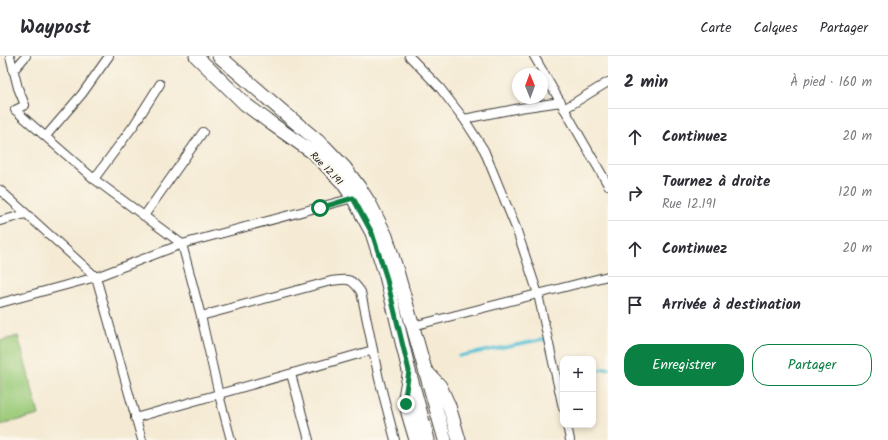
<!DOCTYPE html>
<html lang="fr">
<head>
<meta charset="utf-8">
<style>
	body { margin:0; font-family:Kalam,sans-serif; background:#f7f7f7; color:#2b2b33 }
	.controls { position:absolute; right:12px; bottom:12px; display:grid; overflow:hidden; border-radius:8px; box-shadow:0 2px 6px #0003 }
	.controls button { width:36px; height:36px; display:grid; place-items:center; padding:0; border:0; border-bottom:1px solid #e1e1e2; background:#fff; color:#2b2b33; font:20px sans-serif }
	.compass { position:absolute; left:512px; top:12px; width:36px; height:36px; border-radius:50%; background:#fff; box-shadow:0 2px 6px #0003; rotate:359deg }
	.stop { position:absolute; width:12px; height:12px; margin:-9px; border:3px solid #0b8043; border-radius:50%; background:#fff }
	.stop.end { background:#0b8043; border-color:#fff; box-shadow:0 1px 4px #0008 }
	.list { margin:0; padding:0; list-style:none }
	h2 { display:flex; justify-content:space-between; align-items:center; height:52px; margin:0; padding:0 16px; font-size:17px }
	h2 small { font-size:13px; font-weight:400; color:#7c7c81 }
	.list li { display:grid; grid-template-columns:26px 1fr auto; gap:12px; align-items:center; box-sizing:border-box; height:56px; padding:0 16px; border-top:1px solid #e1e1e2 }
	.list b { display:block; font-size:15px; white-space:nowrap }
	.list p { margin:0; font-size:13px; white-space:nowrap; color:#7c7c81 }
	.list em { font-size:13px; font-style:normal; color:#7c7c81 }
	.actions { display:flex; gap:8px; padding:12px 16px }
	.actions a { flex:1; padding:9px 0; border:1px solid #0b8043; border-radius:16px; text-align:center; font-size:14px; color:#0b8043 }
	.actions .main { background:#0b8043; color:#fff }
	.icon { flex:none; width:22px; height:22px; fill:none; stroke:currentColor; stroke-width:2; stroke-linecap:round; stroke-linejoin:round }
	.map { position:relative; flex:none; width:608px; height:384px; overflow:hidden }
	header { display:flex; align-items:center; gap:24px; box-sizing:border-box; height:56px; padding:0 20px; background:#fff; border-bottom:1px solid #e1e1e2 }
	header strong { font-size:19px }
	nav { display:flex; gap:22px; margin-inline-start:auto; font-size:14px }
	main { display:flex }
	aside { flex:1; background:#fff }
	.map>svg:first-child { display:block }
</style>
</head>
<body>
<header>
<strong>Waypost</strong>
<nav><a>Carte</a><a>Calques</a><a>Partager</a></nav>
</header>
<main>
<div class="map">
<svg width="608" height="384" viewBox="0 0 608 384">
	<rect width="100%" height="100%" fill="#fbf7ec"/>
	<filter id="ink" filterUnits="userSpaceOnUse"><feTurbulence type="fractalNoise" baseFrequency=".025" numOctaves="2"/><feDisplacementMap in="SourceGraphic" scale="8" xChannelSelector="R" yChannelSelector="G"/><feConvolveMatrix kernelMatrix="1 2 1 2 8 2 1 2 1" color-interpolation-filters="sRGB"/></filter>
	<filter id="wash" filterUnits="userSpaceOnUse"><feTurbulence type="fractalNoise" baseFrequency=".012" numOctaves="4" result="noise"/><feDisplacementMap in="SourceGraphic" scale="16" xChannelSelector="R" yChannelSelector="G"/><feGaussianBlur stdDeviation="0.9" result="paint"/><feColorMatrix in="noise" values="0 0 0 0 0 0 0 0 0 0 0 0 0 0 0 0 0 1.4 0 .05"/><feComposite in="paint" operator="in"/></filter>
	<g filter="url(#wash)">
		<rect width="100%" height="100%" fill="#f5ebd5"/>
		<path fill="#9ccb7a" stroke="#5c744b" d="M18,280L39,359L0,369V285Z"/>
		<g fill="none" stroke-linecap="round" stroke-linejoin="round">
			<g stroke="#5ac1d7" stroke-width="3">
				<path d="M459,300L545,283L546,286"/>
				<path d="M557,309L563,322"/>
				<path d="M593,315L608,312"/>
			</g>
		</g>
	</g>
	<g filter="url(#ink)">
		<g fill="none" stroke-linecap="round" stroke-linejoin="round">
			<g stroke="#3d3b38" stroke-width="10">
				<g id="street">
					<path d="M10,0L18,32L25,49L15,54L94,123L182,188L201,260L219,339L231,384"/>
					<path d="M409,0L440,32L464,63L484,94L516,172L538,238L563,352"/>
					<path d="M534,0L608,129"/>
					<path d="M13,15L26,0"/>
					<path d="M564,53L608,26"/>
					<path d="M464,63L520,52L561,46"/>
					<path d="M46,80L82,38L109,0"/>
					<path d="M94,123L134,69L160,28"/>
					<path d="M0,134L96,221L142,384"/>
					<path d="M144,160L203,76"/>
					<path d="M0,165L26,158"/>
					<path d="M0,247L96,221L182,188L353,142"/>
					<path d="M201,260L331,225C348,223 351,221 361,236L379,323L395,384"/>
					<path d="M413,270L608,220"/>
					<path d="M291,318L309,384"/>
					<path d="M135,362L373,294"/>
					<path d="M567,369L570,384"/>
				</g>
			</g>
			<g stroke="#3d3b38" stroke-width="15">
				<g id="primary">
					<path d="M196,0L245,48L272,68L315,98L343,127L353,142L372,177L386,220L409,315L428,384"/>
					<path d="M219,0L282,55L325,91L345,112L359,131L370,148L386,180L397,215L445,384"/>
					<path d="M426,315L440,330L449,350L459,384"/>
					<path d="M409,319L405,341L408,357L416,384"/>
				</g>
			</g>
			<use href="#street" stroke="#fff" stroke-width="8"/>
			<use href="#primary" stroke="#fff" stroke-width="13"/>
		</g>
	</g>
	<g fill="none" stroke-linecap="round" stroke-linejoin="round" filter="url(#ink)">
		<path stroke="#0b8043" stroke-width="5" d="M320,152L353,142L372,177L386,220L409,315L405,341L406,348"/>
	</g>
	<g text-anchor="middle" stroke-width="4" stroke-linejoin="round" paint-order="stroke">
		<g font-size="10" fill="#1c1c1c" stroke="#fbf7ec">
			<text transform="translate(327 112) rotate(46)" y="4">Rue 12.191</text>
		</g>
	</g>
</svg>
<div class="controls">
<button>+</button>
<button>−</button>
</div>
<svg class="compass" viewBox="-18 -18 36 36"><path d="M0-13l5 13h-10z" fill="#e53935"/><path d="M0 13l5-13h-10z" fill="#7c7c81"/></svg>
<div class="stop" style="left:320px;top:152px"></div>
<div class="stop end" style="left:406px;top:348px"></div>
</div>
<aside>
<h2>2 min<small>À pied · 160 m</small></h2>
<ul class="list">
<li><svg class="icon" aria-label="ahead" viewBox="0 0 24 24"><path d="M12 20V5M6 11l6-6 6 6"/></svg><div><b>Continuez</b></div><em>20 m</em></li>
<li><svg class="icon" aria-label="right" viewBox="0 0 24 24"><path d="M7 20v-9h11M14 6l5 5-5 5"/></svg><div><b>Tournez à droite</b><p>Rue 12.191</p></div><em>120 m</em></li>
<li><svg class="icon" aria-label="ahead" viewBox="0 0 24 24"><path d="M12 20V5M6 11l6-6 6 6"/></svg><div><b>Continuez</b></div><em>20 m</em></li>
<li><svg class="icon" aria-label="arrive" viewBox="0 0 24 24"><path d="M6 21V4h12l-3 4 3 4H6"/></svg><div><b>Arrivée à destination</b></div></li>
</ul>
<div class="actions"><a class="main">Enregistrer</a><a>Partager</a></div>
</aside>
</main>
</body>
</html>
